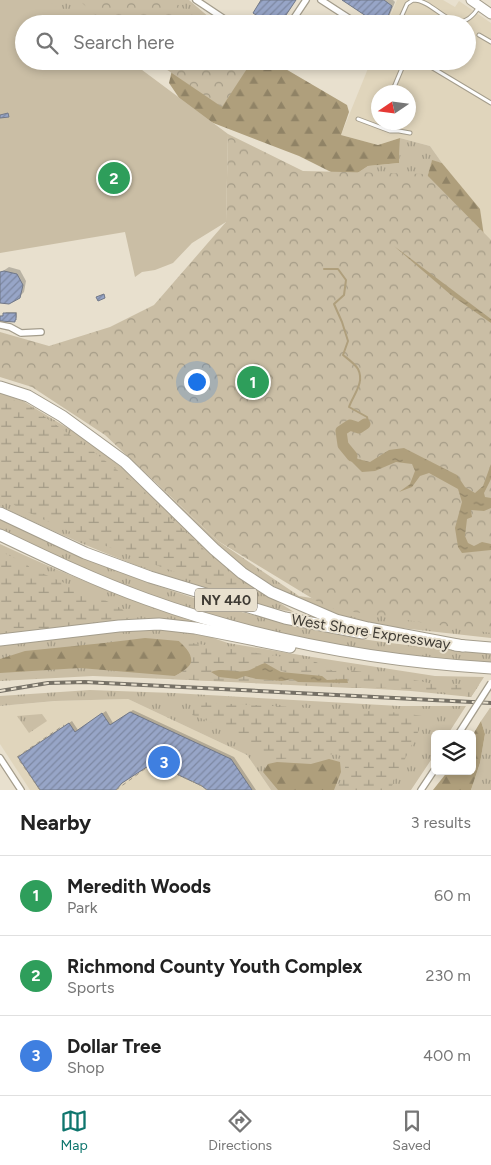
<!DOCTYPE html>
<html lang="en">
<head>
<meta charset="utf-8">
<style>
	body { margin:0; font-family:Figtree,sans-serif; background:#f2f2f2; color:#222 }
	.controls { position:absolute; right:15px; bottom:15px; display:grid; overflow:hidden; border-radius:8px; box-shadow:0 2px 8px #0003 }
	.controls button { width:45px; height:45px; display:grid; place-items:center; padding:0; border:0; border-bottom:1px solid #e0e0e0; background:#fff; color:#222; font:25px sans-serif }
	.compass { position:absolute; left:371px; top:85px; width:45px; height:45px; border-radius:50%; background:#fff; box-shadow:0 2px 8px #0003; rotate:257deg }
	.you { position:absolute; left:196px; top:381px; width:18px; height:18px; margin:-12px; border:4px solid #fff; border-radius:50%; background:#1a73e8; box-shadow:0 0 0 8px #1a73e833 }
	.badge { display:grid; place-items:center; width:32px; height:32px; border-radius:50%; background:#0f766e; color:#fff; font-size:16px; font-weight:700 }
	.pin { position:absolute; translate:-50% -50%; border:2px solid #fff; box-shadow:0 1px 5px #0006 }
	.list { margin:0; padding:0; list-style:none }
	h2 { display:flex; justify-content:space-between; align-items:center; height:65px; margin:0; padding:0 20px; font-size:21px }
	h2 small { font-size:16px; font-weight:400; color:#767676 }
	.list li { display:grid; grid-template-columns:32px 1fr auto; gap:15px; align-items:center; box-sizing:border-box; height:80px; padding:0 20px; border-top:1px solid #e0e0e0 }
	.list b { display:block; font-size:19px; white-space:nowrap }
	.list p { margin:0; font-size:16px; white-space:nowrap; color:#767676 }
	.list em { font-size:16px; font-style:normal; color:#767676 }
	.icon { flex:none; width:28px; height:28px; fill:none; stroke:currentColor; stroke-width:2; stroke-linecap:round; stroke-linejoin:round }
	.map { position:relative; flex:none; width:491px; height:790px; overflow:hidden }
	.search { position:absolute; background:#fff; box-shadow:0 2px 8px #0003; left:15px; right:15px; top:15px; height:55px; display:flex; align-items:center; gap:12px; box-sizing:border-box; padding:0 18px; border-radius:28px; color:#767676; font-size:19px }
	.sheet { height:305px; background:#fff }
	nav { display:flex; justify-content:space-around; align-items:center; box-sizing:border-box; height:70px; border-top:1px solid #e0e0e0; background:#fff; font-size:14px; color:#767676 }
	nav a { display:grid; justify-items:center; gap:2px }
	nav .on { color:#0f766e }
	.map>svg:first-child { display:block }
</style>
</head>
<body>
<div class="map">
<svg width="491" height="790" viewBox="0 0 491 790">
	<defs>
		<pattern id="grass-tufts" width="24" height="20" patternUnits="userSpaceOnUse" patternTransform="scale(1.25)"><rect width="24" height="20" fill="#cabea5"/><path d="M3 7l-1-3M5 7V3M7 7l1-3M15 17l-1-3M17 17v-4M19 17l1-3" fill="none" stroke="#a59c87"/></pattern>
		<pattern id="forest-firs" width="22" height="20" patternUnits="userSpaceOnUse" patternTransform="scale(1.25)"><rect width="22" height="20" fill="#af9f7c"/><path d="M5 1l3.5 6h-7zM16 11l3.5 6h-7z" fill="#908366"/></pattern>
		<pattern id="wetland-marsh" width="20" height="14" patternUnits="userSpaceOnUse" patternTransform="scale(1.25)"><rect width="20" height="14" fill="#cabea5"/><path d="M1 5h8M5 5V1M11 12h8M15 12V8" fill="none" stroke="#a59c87"/></pattern>
		<pattern id="park-crowns" width="20" height="18" patternUnits="userSpaceOnUse" patternTransform="scale(1.25)"><rect width="20" height="18" fill="#cabea5"/><path d="M2 6a3 3 0 1 1 6 0M12 15a3 3 0 1 1 6 0" fill="none" stroke="#a59c87"/></pattern>
		<pattern id="water-ripples" width="26" height="14" patternUnits="userSpaceOnUse" patternTransform="scale(1.25)"><rect width="26" height="14" fill="#af9f7c"/><path d="M2 4q2-2 4 0t4 0M15 11q2-2 4 0t4 0" fill="none" stroke="#908366"/></pattern>
		<pattern id="building-hatch" width="6" height="6" patternUnits="userSpaceOnUse" patternTransform="scale(1.25)"><rect width="6" height="6" fill="#97a5c7"/><path d="M-1 1l2-2M0 6l6-6M5 7l2-2" fill="none" stroke="#7d88a2"/></pattern>
	</defs>
	<rect width="100%" height="100%" fill="#e8e0ce"/>
	<g fill="#e0d5bc" fill-rule="evenodd">
		<path d="M397,0H443L455,7L459,1L491,23V242L484,236L479,209L442,163L430,146L400,138L378,145L341,135L371,61H467V24H387ZM378,92H408V122H378Z"/>
		<path d="M128,699L247,755L271,790H30L0,744V706L56,701Z"/>
	</g>
	<g fill="url(#grass-tufts)">
		<path d="M30,0H189L217,24H65L68,15L58,19Z"/>
		<path d="M400,138L430,146L442,163L432,161L424,189L347,180L368,166L399,163Z"/>
		<path d="M0,393L23,401L84,438L121,467L207,550L248,583L294,612C267,608 242,600 216,592C141,570 70,540 0,506Z"/>
		<path d="M159,486L218,541L299,596L491,627V638L401,628L347,620L300,603L233,560L169,501Z"/>
		<path d="M0,518C43,537 85,558 128,575C196,601 269,621 340,635C390,645 441,648 491,654V663C463,661 435,660 408,657C335,648 263,632 193,611C127,591 63,560 0,532Z"/>
		<path d="M0,544C74,579 149,607 227,633L187,625L0,637Z"/>
		<path d="M169,629L210,637L228,643L312,657L435,676L484,677L471,697L411,691L294,684L93,676L0,681V646L125,630Z"/>
		<path d="M90,690L173,693L399,706H466L448,734H435V754L411,790H271L247,755L128,699L55,701L0,706V696Z"/>
		<path d="M490,708H491V790H471L480,763L485,734L481,721Z"/>
		<path d="M42,714L47,721L29,733L17,716Z"/>
	</g>
	<g fill="url(#forest-firs)">
		<path d="M174,61H272L347,105L349,112L341,135L378,145L400,138L399,163L368,166L347,180L299,156L190,114L169,83Z"/>
		<path d="M432,160L442,163L480,209L484,236L424,189Z"/>
		<path d="M145,638L179,641L189,650L192,662L189,668L175,676L80,668L0,673V659L25,651L104,643Z"/>
		<path d="M481,721L485,734L480,763L471,790H433L448,771H472V736Z"/>
		<path d="M329,759L340,762L341,772L334,790H278L263,772L268,764L277,762L311,764Z"/>
	</g>
	<g fill="url(#wetland-marsh)" fill-rule="evenodd">
		<path d="M0,396L28,405L90,449L130,480L229,573L242,587L211,585L131,556L66,530L19,508L0,496Z"/>
		<path d="M0,551L27,564L30,568L111,603L122,609L129,617L125,622L0,636Z"/>
		<path d="M179,641L316,662L333,671L348,670L396,676L438,685H479L471,697L434,691L394,688H352L170,679C191,667 201,662 179,641ZM265,663C282,674 317,681 338,678L342,684L324,681L298,682L292,679L282,681L257,679L219,669C228,671 240,674 249,671C255,668 258,665 265,663Z"/>
		<path d="M195,702L404,713L422,716L419,730L390,790H336L345,772V759C334,749 322,758 310,759C307,760 302,759 298,758C290,758 282,759 273,760C247,739 224,726 192,715Z"/>
	</g>
	<g fill="url(#park-crowns)">
		<path d="M79,0H171L206,24H105Z"/>
		<path d="M154,61H252L222,107Z"/>
		<path d="M228,134L303,171L426,174L491,240V633L328,608L218,541L105,435L32,387L0,377V332L49,346L110,327L154,305L226,222Z"/>
	</g>
	<path fill="#cabea5" d="M0,0H47L79,24H24V61H130L228,134L226,222L192,243L173,263L155,270L142,272L135,277L125,232L0,253Z"/>
	<g fill="url(#water-ripples)">
		<path d="M394,246L491,319V323L451,295Z"/>
		<path d="M343,445L358,459L370,462L389,450L404,448L457,475L465,487L475,493L483,486L491,464V479L484,493L485,497L491,498V508L484,511L471,510L472,517L467,519L465,536L468,543L474,546L482,542L491,544V550L462,553L458,547L455,528L462,502L458,489L429,473L420,476L412,487L399,492L410,484L415,471L412,464L396,462L375,471L362,472L348,458Z"/>
		<path d="M265,663L281,672L322,676L327,680L347,679L348,683L298,682L292,679L282,681L257,679L245,676L237,679L219,677L211,672C223,667 232,673 246,671C252,670 258,665 265,663Z"/>
	</g>
	<g fill="#0003">
		<path d="M345,0H393L395,2L387,22L380,24Z"/>
		<path d="M9,267L20,270L26,281L24,292L19,297L0,301V273Z"/>
		<path d="M6,312H17V317L14,321L0,320V316L4,315Z"/>
		<path d="M133,710L234,757L256,790H209L203,785L152,761L113,790H42L22,755L72,721L78,730L106,711L113,723Z"/>
	</g>
	<g fill="none" stroke-linecap="round" stroke-linejoin="round">
		<path stroke="#af9f7c" stroke-width="2" d="M324,269H338L346,280L344,295L334,304L342,322L348,341L343,355C348,359 355,364 358,369C365,383 353,395 349,407L367,417L368,422L365,424"/>
		<path stroke="#af9f7c" stroke-width="11" d="M352,456L343,445L341,431L350,425L359,428L365,424"/>
	</g>
	<g fill="url(#building-hatch)" stroke="#717888">
		<path d="M261,0H296L280,24H269L253,13Z"/>
		<path d="M342,0H384L392,6L385,24H378Z"/>
		<path d="M8,113L9,117L0,118V115Z"/>
		<path d="M4,271L17,274L23,285L20,298L9,304L0,303V272Z"/>
		<path d="M104,294L105,298L98,301L96,297Z"/>
		<path d="M3,313H16V320H15V322L0,321V316H3Z"/>
		<path d="M130,712L231,759L252,790H207L202,786L153,763L122,783L116,790H40L18,757L69,723L75,732L102,713L110,725Z"/>
	</g>
	<g fill="none" stroke-linecap="round" stroke-linejoin="round">
		<g stroke="#a49d8c" stroke-width="5">
			<g id="lane">
				<path d="M398,24L407,4L413,0C438,0 455,44 479,7"/>
				<path d="M479,35L491,42"/>
				<path d="M421,61L491,103"/>
				<path d="M392,92L405,61"/>
				<path d="M358,119L390,131H399L410,133"/>
			</g>
		</g>
		<g stroke="#a49d8c" stroke-width="8">
			<g id="street">
				<path d="M196,0L232,24"/>
				<path d="M321,0L358,24"/>
				<path d="M290,24L306,0"/>
				<path d="M0,325L10,327L21,333L41,332"/>
				<path d="M0,758L21,790"/>
				<path d="M421,790L435,769"/>
			</g>
		</g>
		<g stroke="#a49d8c" stroke-width="11">
			<path id="secondary" d="M471,0L491,14"/>
		</g>
		<g stroke="#a49d8c" stroke-width="13">
			<g id="highway">
				<path d="M0,387L28,396L62,416L125,462L214,549L242,573L271,592L336,620L368,628L463,646"/>
				<path d="M0,513L85,553L150,577L285,618L363,633"/>
				<path d="M0,535C48,558 96,581 146,599C256,639 374,661 491,668"/>
				<path d="M0,640L119,626L159,624L195,628L290,647"/>
				<path d="M455,645L491,648"/>
			</g>
		</g>
		<g stroke="#9d9689" stroke-width="1" stroke-dasharray="4 4" stroke-linecap="butt">
			<path d="M40,790L17,757L64,725"/>
			<path d="M116,790L153,763L202,786L207,790"/>
		</g>
		<use href="#lane" stroke="#fff" stroke-width="3"/>
		<use href="#street" stroke="#fff" stroke-width="5.5"/>
		<use href="#secondary" stroke="#fff" stroke-width="9"/>
		<use href="#highway" stroke="#fff" stroke-width="11"/>
		<g stroke="#767166" stroke-width="4">
			<path id="rail" d="M0,691L48,683L85,682L491,703"/>
		</g>
		<use href="#rail" stroke="#e8e0ce" stroke-width="2" stroke-dasharray="5.5" stroke-linecap="butt"/>
		<g stroke="#a49d8c" stroke-width="8" stroke-linecap="butt">
			<path id="street-bridge" d="M459,733L491,683"/>
		</g>
		<use href="#street-bridge" stroke="#fff" stroke-width="5.5"/>
	</g>
	<g text-anchor="middle" stroke-width="4" stroke-linejoin="round" paint-order="stroke">
		<rect fill="#e8e0ce" stroke="#726c62" stroke-width="1" x="195" y="588.5" width="62" height="23" rx="4"/>
		<g font-size="14" font-weight="bold" fill="#3f3b34">
			<text x="226" y="605">NY 440</text>
		</g>
		<g font-size="15" fill="#3f3b34" stroke="#e8e0ce">
			<text transform="translate(371 632) rotate(9)" y="5">West Shore Expressway</text>
		</g>
	</g>
</svg>
<div class="controls">
<button><svg class="icon" aria-label="layers" viewBox="0 0 24 24"><path d="M12 4l9 5-9 5-9-5zM3 14l9 5 9-5"/></svg></button>
</div>
<svg class="compass" viewBox="-18 -18 36 36"><path d="M0-13l5 13h-10z" fill="#e53935"/><path d="M0 13l5-13h-10z" fill="#767676"/></svg>
<div class="you"></div>
<div class="pin badge" style="left:253px;top:382px;background:#2e9e5b">1</div>
<div class="pin badge" style="left:114px;top:178px;background:#2e9e5b">2</div>
<div class="pin badge" style="left:164px;top:762px;background:#3f7fe0">3</div>
<div class="search"><svg class="icon" aria-label="search" viewBox="0 0 24 24"><circle cx="10" cy="10" r="6"/><path d="M15 15l6 6"/></svg>Search here</div>
</div>
<section class="sheet">
<h2>Nearby<small>3 results</small></h2>
<ul class="list">
<li><span class="badge" style="background:#2e9e5b">1</span><div><b>Meredith Woods</b><p>Park</p></div><em>60 m</em></li>
<li><span class="badge" style="background:#2e9e5b">2</span><div><b>Richmond County Youth Complex</b><p>Sports</p></div><em>230 m</em></li>
<li><span class="badge" style="background:#3f7fe0">3</span><div><b>Dollar Tree</b><p>Shop</p></div><em>400 m</em></li>
</ul>
</section>
<nav>
<a class="on"><svg class="icon" aria-label="map" viewBox="0 0 24 24"><path d="M3 6l6-2 6 2 6-2v14l-6 2-6-2-6 2zM9 4v14M15 6v14"/></svg>Map</a>
<a><svg class="icon" aria-label="directions" viewBox="0 0 24 24"><path d="M12 3l9 9-9 9-9-9zM9 14v-3h6M13 9l2 2-2 2"/></svg>Directions</a>
<a><svg class="icon" aria-label="saved" viewBox="0 0 24 24"><path d="M7 4h10v16l-5-4-5 4z"/></svg>Saved</a>
</nav>
</body>
</html>
